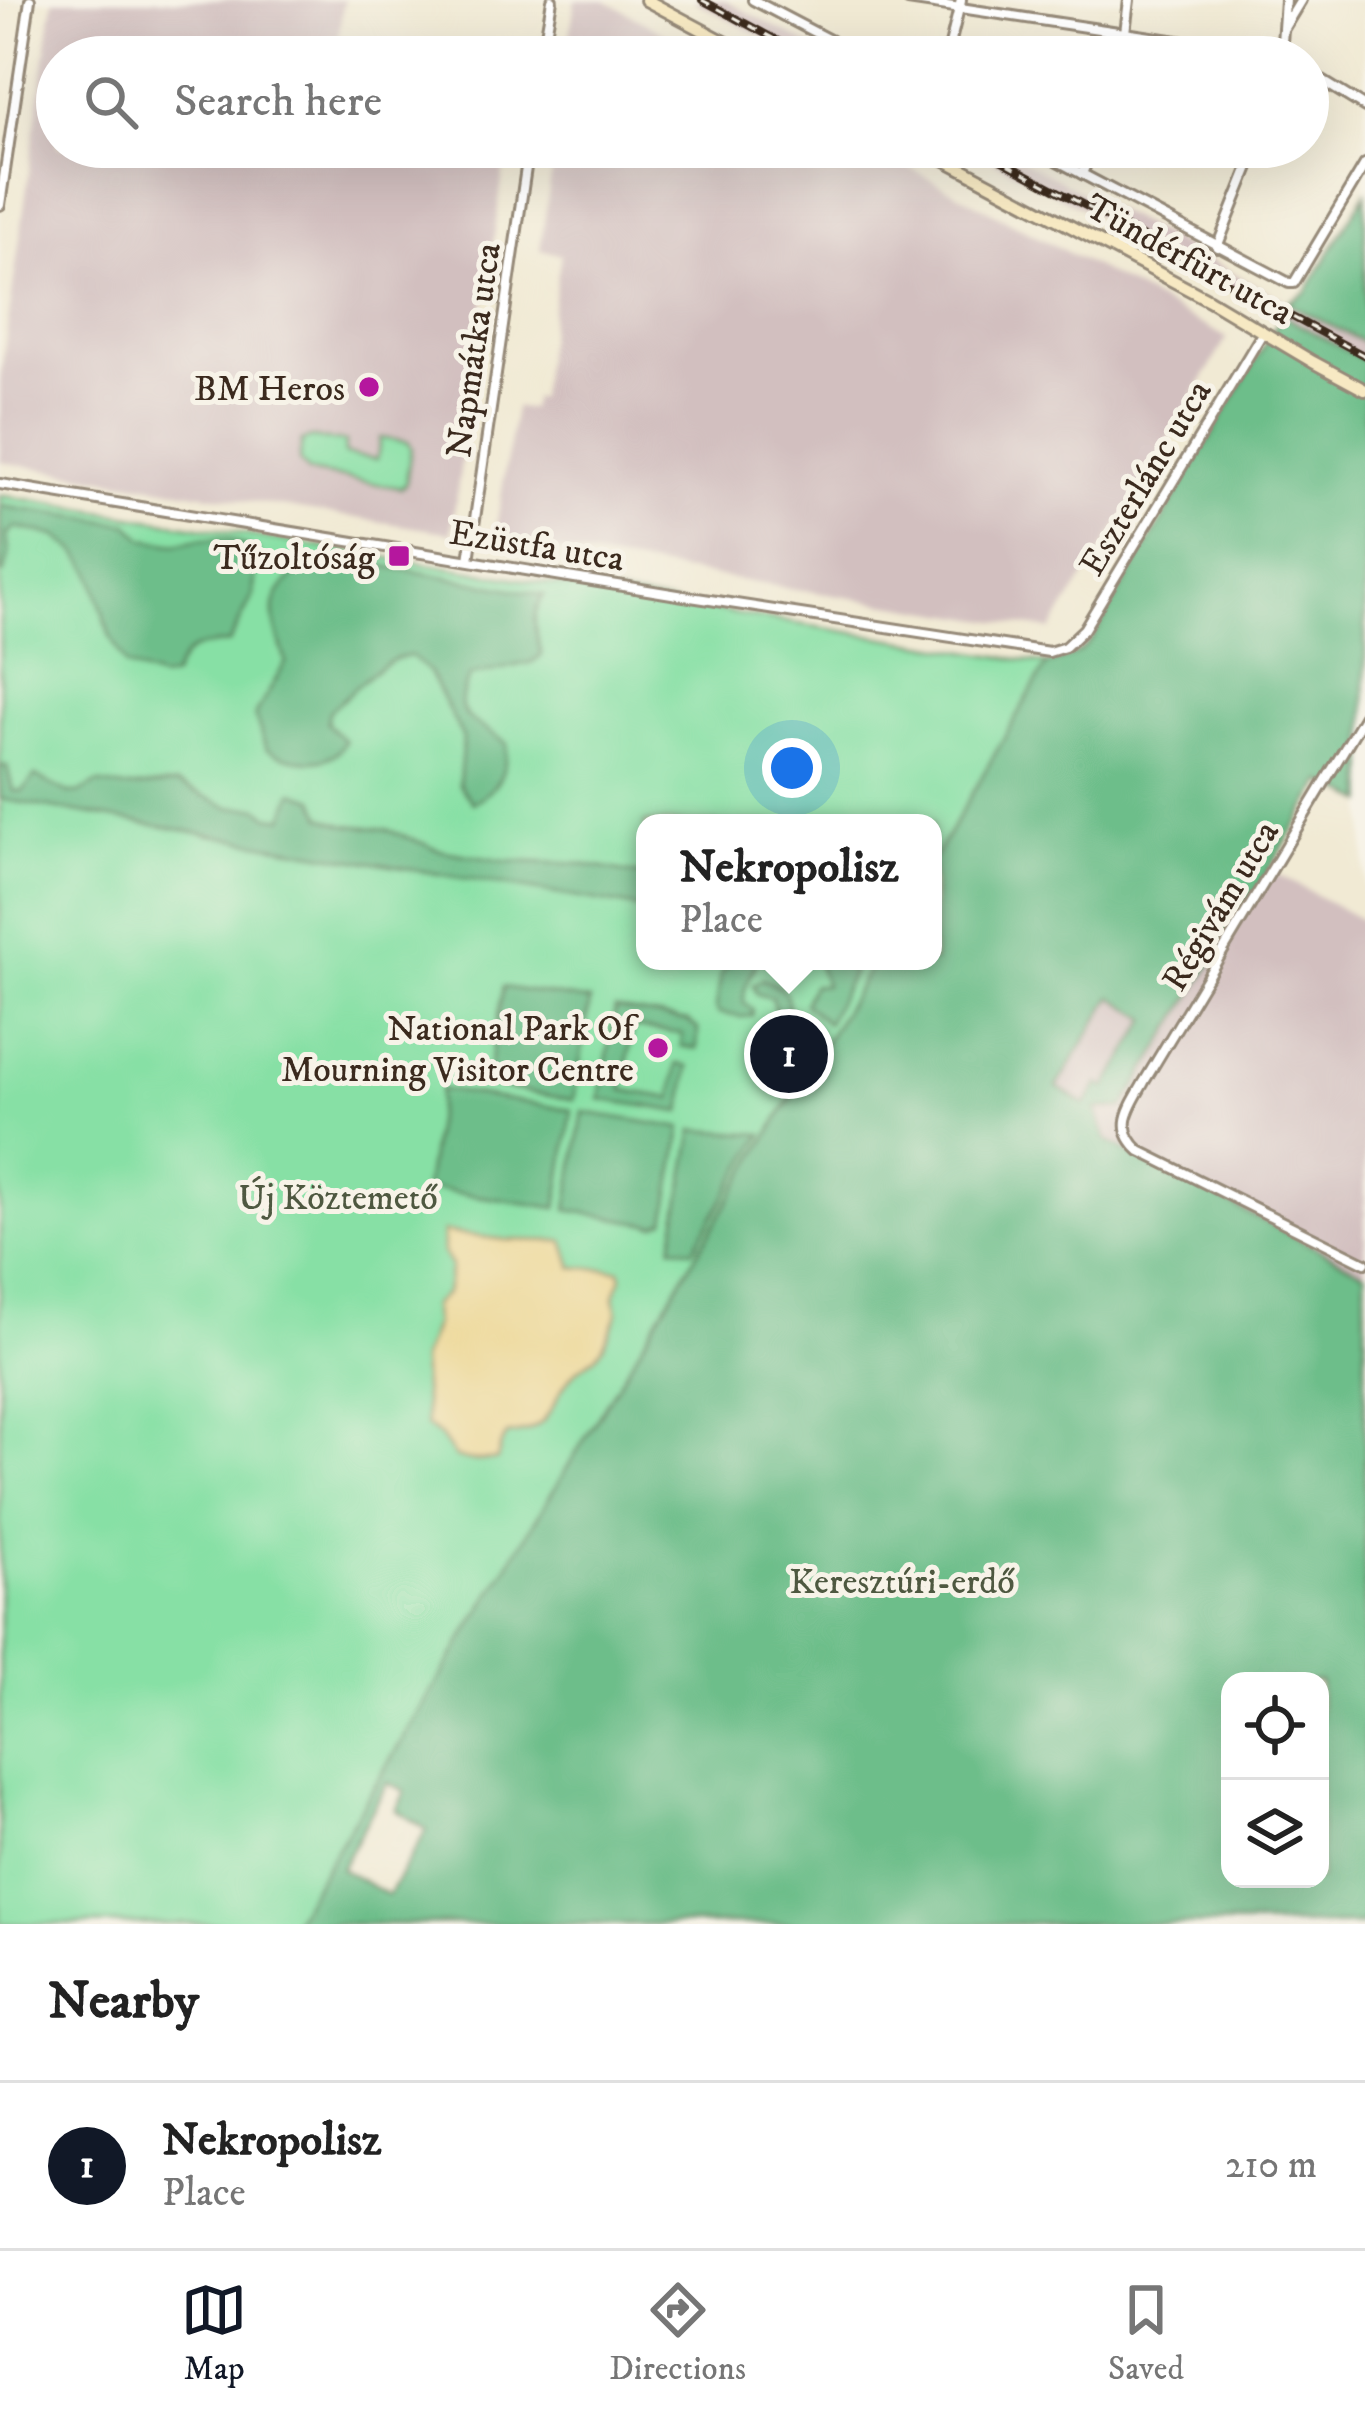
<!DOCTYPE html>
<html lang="en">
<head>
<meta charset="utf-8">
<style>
	body { margin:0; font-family:"IM FELL DW Pica",serif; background:#f2f2f2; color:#222 }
	.controls { position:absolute; right:36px; bottom:36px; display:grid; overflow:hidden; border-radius:24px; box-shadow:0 12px 48px #0002 }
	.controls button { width:108px; height:108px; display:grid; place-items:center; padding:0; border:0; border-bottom:3px solid #e0e0e0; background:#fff; color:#222; font:60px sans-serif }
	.you { position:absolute; left:792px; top:768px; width:42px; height:42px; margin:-30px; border:9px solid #fff; border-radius:50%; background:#1a73e8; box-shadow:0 0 0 18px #1a73e833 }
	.badge { display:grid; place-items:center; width:78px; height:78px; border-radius:50%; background:#111827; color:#fff; font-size:39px; font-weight:700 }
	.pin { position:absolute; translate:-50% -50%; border:6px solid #fff; box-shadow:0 3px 12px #0006 }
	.popup { position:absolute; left:636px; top:814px; width:306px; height:156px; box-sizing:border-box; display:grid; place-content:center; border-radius:24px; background:#fff; filter:drop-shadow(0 3px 9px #0005); font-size:39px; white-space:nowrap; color:#767676 }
	.popup b { font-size:45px; color:#222 }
	.popup::after { content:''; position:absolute; left:50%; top:100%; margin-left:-24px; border:24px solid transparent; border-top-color:#fff }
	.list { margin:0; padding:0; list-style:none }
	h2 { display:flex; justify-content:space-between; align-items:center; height:156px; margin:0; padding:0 48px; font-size:51px }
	h2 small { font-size:39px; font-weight:400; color:#767676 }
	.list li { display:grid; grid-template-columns:78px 1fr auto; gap:36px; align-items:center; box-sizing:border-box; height:168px; padding:0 48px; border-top:3px solid #e0e0e0 }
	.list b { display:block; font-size:45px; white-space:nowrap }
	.list p { margin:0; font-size:39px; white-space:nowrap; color:#767676 }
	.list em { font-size:39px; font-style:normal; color:#767676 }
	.icon { flex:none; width:66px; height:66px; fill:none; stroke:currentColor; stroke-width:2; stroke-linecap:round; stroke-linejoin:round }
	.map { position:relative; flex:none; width:1365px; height:1924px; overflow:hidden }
	.search { position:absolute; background:#fff; box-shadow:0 12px 48px #0002; left:36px; right:36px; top:36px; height:132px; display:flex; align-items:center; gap:30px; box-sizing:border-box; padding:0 42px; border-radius:66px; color:#767676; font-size:45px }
	.sheet { height:324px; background:#fff }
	nav { display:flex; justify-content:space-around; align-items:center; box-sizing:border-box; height:168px; border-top:3px solid #e0e0e0; background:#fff; font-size:33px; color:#767676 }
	nav a { display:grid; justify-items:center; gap:6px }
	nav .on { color:#111827 }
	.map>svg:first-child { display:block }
</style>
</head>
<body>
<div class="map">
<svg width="1365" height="1924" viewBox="0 0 1365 1924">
	<rect width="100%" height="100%" fill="#f7f3e8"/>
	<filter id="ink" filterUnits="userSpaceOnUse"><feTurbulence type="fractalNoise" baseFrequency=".00833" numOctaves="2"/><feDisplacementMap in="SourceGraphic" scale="24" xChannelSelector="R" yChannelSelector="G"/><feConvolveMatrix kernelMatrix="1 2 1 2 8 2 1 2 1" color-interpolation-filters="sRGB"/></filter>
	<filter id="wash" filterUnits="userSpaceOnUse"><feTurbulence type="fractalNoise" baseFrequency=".004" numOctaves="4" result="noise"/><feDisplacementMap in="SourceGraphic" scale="48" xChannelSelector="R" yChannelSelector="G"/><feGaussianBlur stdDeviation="2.7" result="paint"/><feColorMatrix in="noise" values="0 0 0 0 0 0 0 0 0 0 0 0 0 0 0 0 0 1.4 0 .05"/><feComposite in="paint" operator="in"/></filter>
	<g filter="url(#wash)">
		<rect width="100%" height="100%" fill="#f1ead4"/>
		<g fill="#d2bfbf">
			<path d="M53,0H344L335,57H57V147H507L451,533L0,462V380Z"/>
			<path d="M575,0H605L706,57H567Z"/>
			<path d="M692,0H725L831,57H800Z"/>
			<path d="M555,147H871L1227,338L1130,507L1051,630L494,541L515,407L530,409L533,398H538L561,254L540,250Z"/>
			<path d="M968,147H997L1365,343V361Z"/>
			<path d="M1268,869L1365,922V1273L1107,1141L1096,1109L1123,1107Z"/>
			<path d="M1111,997L1148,1019L1106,1089L1086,1106L1057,1087Z"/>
		</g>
		<g fill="#87e0a5" stroke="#618562" stroke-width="3">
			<path d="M312,438L345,442L344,454L377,459L380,438L407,442L411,448L406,483L401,488L308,472L299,461L302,441Z"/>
			<path d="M0,495L1047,664L933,861V823H645V961H874L291,1924H0Z"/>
		</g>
		<g fill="#6dbe8a" stroke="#547454" stroke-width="3" fill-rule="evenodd">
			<path d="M1365,194V343L1287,303L1306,292Z"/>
			<path d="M1282,315L1365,361V802L1323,782L1123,1108L1096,1109L1107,1141L1365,1273V1924H291L874,961H933V861L1047,664C1066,659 1081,654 1093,638ZM1112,997L1148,1019L1106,1088L1099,1084L1085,1105L1057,1087ZM1230,1681H1320V1879H1230ZM387,1783L405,1792L396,1810L427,1830L388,1895L341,1869Z"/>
			<path d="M0,506L128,524L144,539L155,541L177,544L199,539H227L258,551L253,596L229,643C196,647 188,644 173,676L160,679L126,666L109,634L91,571L76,551L56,536L16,527L7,534L9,556L4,573H0Z"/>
			<path d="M336,557L544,595C529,619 535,628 542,655L532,662L470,676C446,721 476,718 507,744C506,774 499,787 473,803L459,785L463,738L429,672L411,656C382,656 350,694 329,712L327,723L345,741C331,771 289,761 266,749L255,715L286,662C282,647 274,629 274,613C272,582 312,563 336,557Z"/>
			<path d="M0,766H7L13,791H23L35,776L68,793H79L97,783L124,788L177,784L229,807L260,808L269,816L284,818L293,792L315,799L322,817L346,825L386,829L443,851L504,861L582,864L645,876V909L0,799Z"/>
			<path d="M733,961H757C752,978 742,985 744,1003L753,1010L752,1016L741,1017L718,1013L716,1008L721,973Z"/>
			<path d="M817,961H833L853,971L827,1023L804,1004L812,985H825Z"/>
			<path d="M763,979C784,988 790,991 788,1015L782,1017L774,1008L772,998L757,994L753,985Z"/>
			<path d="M503,987L590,1001L574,1100L486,1085Z"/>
			<path d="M615,1009L688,1021L698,1029L697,1049L681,1046L682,1034L633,1027L623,1090L672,1098L677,1064L689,1066L682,1112L600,1099Z"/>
			<path d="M440,1089L572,1110L557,1208L425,1188Z"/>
			<path d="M583,1112L682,1128L666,1220L656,1225L567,1210Z"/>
			<path d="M694,1130L763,1134L693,1250L672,1246Z"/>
		</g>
		<path fill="#eeda9e" stroke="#94825e" stroke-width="3" d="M443,1232L506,1240L564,1241L573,1267L620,1270L622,1277L614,1297L618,1313C612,1327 606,1345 596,1356C589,1362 580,1367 573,1374C546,1404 558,1429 507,1435L501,1444L497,1460L472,1461L455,1458L440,1436L426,1426L421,1360L435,1323L432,1306L446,1293L451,1266L443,1252Z"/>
	</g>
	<g filter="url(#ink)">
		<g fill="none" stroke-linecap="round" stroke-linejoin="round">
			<g stroke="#968a79" stroke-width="14">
				<g id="street">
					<path d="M753,0L862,57"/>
					<path d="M908,0L1283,57"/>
					<path d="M1284,28L1301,0"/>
					<path d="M542,57L552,0"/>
					<path d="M947,57L961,0"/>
					<path d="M1122,57L1129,0"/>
					<path d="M1281,57L1285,0"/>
					<path d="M1308,72L1365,107"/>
					<path d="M1031,147L1289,283H1294L1365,164"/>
					<path d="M1082,174L1093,147"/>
					<path d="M0,205L30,0"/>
					<path d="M1217,247L1257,147"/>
					<path d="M0,484L684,596L1049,652L1065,647L1084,629L1263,332"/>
					<path d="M469,560L529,147"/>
					<path d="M1365,715L1144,1082C1130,1108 1113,1127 1140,1151L1365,1263"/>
				</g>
			</g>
			<g stroke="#968a79" stroke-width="16">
				<g id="secondary">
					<path d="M646,0L753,57"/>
					<path d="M921,147L1209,300L1313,362L1365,390"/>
				</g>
			</g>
			<use href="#street" stroke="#fff" stroke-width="8"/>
			<use href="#secondary" stroke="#f7e9c3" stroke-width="10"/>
			<g stroke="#3b2a1e" stroke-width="8">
				<g id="rail">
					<path d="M702,0L808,57"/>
					<path d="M976,147L1365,356"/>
				</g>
			</g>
			<use href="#rail" stroke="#f7f3e8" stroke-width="3" stroke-dasharray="9" stroke-linecap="butt"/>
		</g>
	</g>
	<g fill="#b5179e" stroke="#f7f3e8" stroke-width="4.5">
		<circle cx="369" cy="387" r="12"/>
		<rect x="387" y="544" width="24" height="24" rx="6"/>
		<circle cx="658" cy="1048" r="12"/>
	</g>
	<g text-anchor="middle" stroke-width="10" stroke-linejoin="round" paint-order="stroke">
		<g font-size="36" fill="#3b2a1e" stroke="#f7f3e8">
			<text transform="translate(1190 258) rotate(29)" y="13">Tündérfürt utca</text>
			<text transform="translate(472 350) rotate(-82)" y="13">Napmátka utca</text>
			<text transform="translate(1144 477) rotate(-59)" y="13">Eszterlánc utca</text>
			<text transform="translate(537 544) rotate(9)" y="13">Ezüstfa utca</text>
			<text transform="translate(1219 905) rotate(-59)" y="13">Régivám utca</text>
		</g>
		<g font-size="36" fill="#3b2a1e" stroke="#f7f3e8" text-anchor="end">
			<text x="345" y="400">BM Heros</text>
			<text x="375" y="569">Tűzoltóság</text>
			<text x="634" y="1040">National Park Of<tspan x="634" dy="41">Mourning Visitor Centre</tspan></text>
		</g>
		<g font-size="36" fill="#4e5840" stroke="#f7f3e8">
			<text x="338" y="1209">Új Köztemető</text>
			<text x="902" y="1593">Keresztúri-erdő</text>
		</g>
	</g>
</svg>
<div class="controls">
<button><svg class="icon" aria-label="locate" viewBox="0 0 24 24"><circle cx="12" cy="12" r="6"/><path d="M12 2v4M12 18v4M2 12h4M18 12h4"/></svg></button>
<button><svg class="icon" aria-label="layers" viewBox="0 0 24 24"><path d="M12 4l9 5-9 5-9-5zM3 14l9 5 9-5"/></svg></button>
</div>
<div class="you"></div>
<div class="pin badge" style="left:789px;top:1054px">1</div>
<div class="popup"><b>Nekropolisz</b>Place</div>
<div class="search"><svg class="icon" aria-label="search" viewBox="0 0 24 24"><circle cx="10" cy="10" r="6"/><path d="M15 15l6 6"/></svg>Search here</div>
</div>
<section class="sheet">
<h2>Nearby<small></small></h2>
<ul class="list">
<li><span class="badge">1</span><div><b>Nekropolisz</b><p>Place</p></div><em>210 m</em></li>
</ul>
</section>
<nav>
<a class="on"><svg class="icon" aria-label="map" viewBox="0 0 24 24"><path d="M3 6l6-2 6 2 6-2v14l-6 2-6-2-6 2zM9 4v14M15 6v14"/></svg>Map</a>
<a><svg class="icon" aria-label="directions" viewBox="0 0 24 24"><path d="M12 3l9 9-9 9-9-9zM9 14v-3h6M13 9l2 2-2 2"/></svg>Directions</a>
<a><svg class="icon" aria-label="saved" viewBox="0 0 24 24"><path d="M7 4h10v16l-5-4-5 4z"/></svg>Saved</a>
</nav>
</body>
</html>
